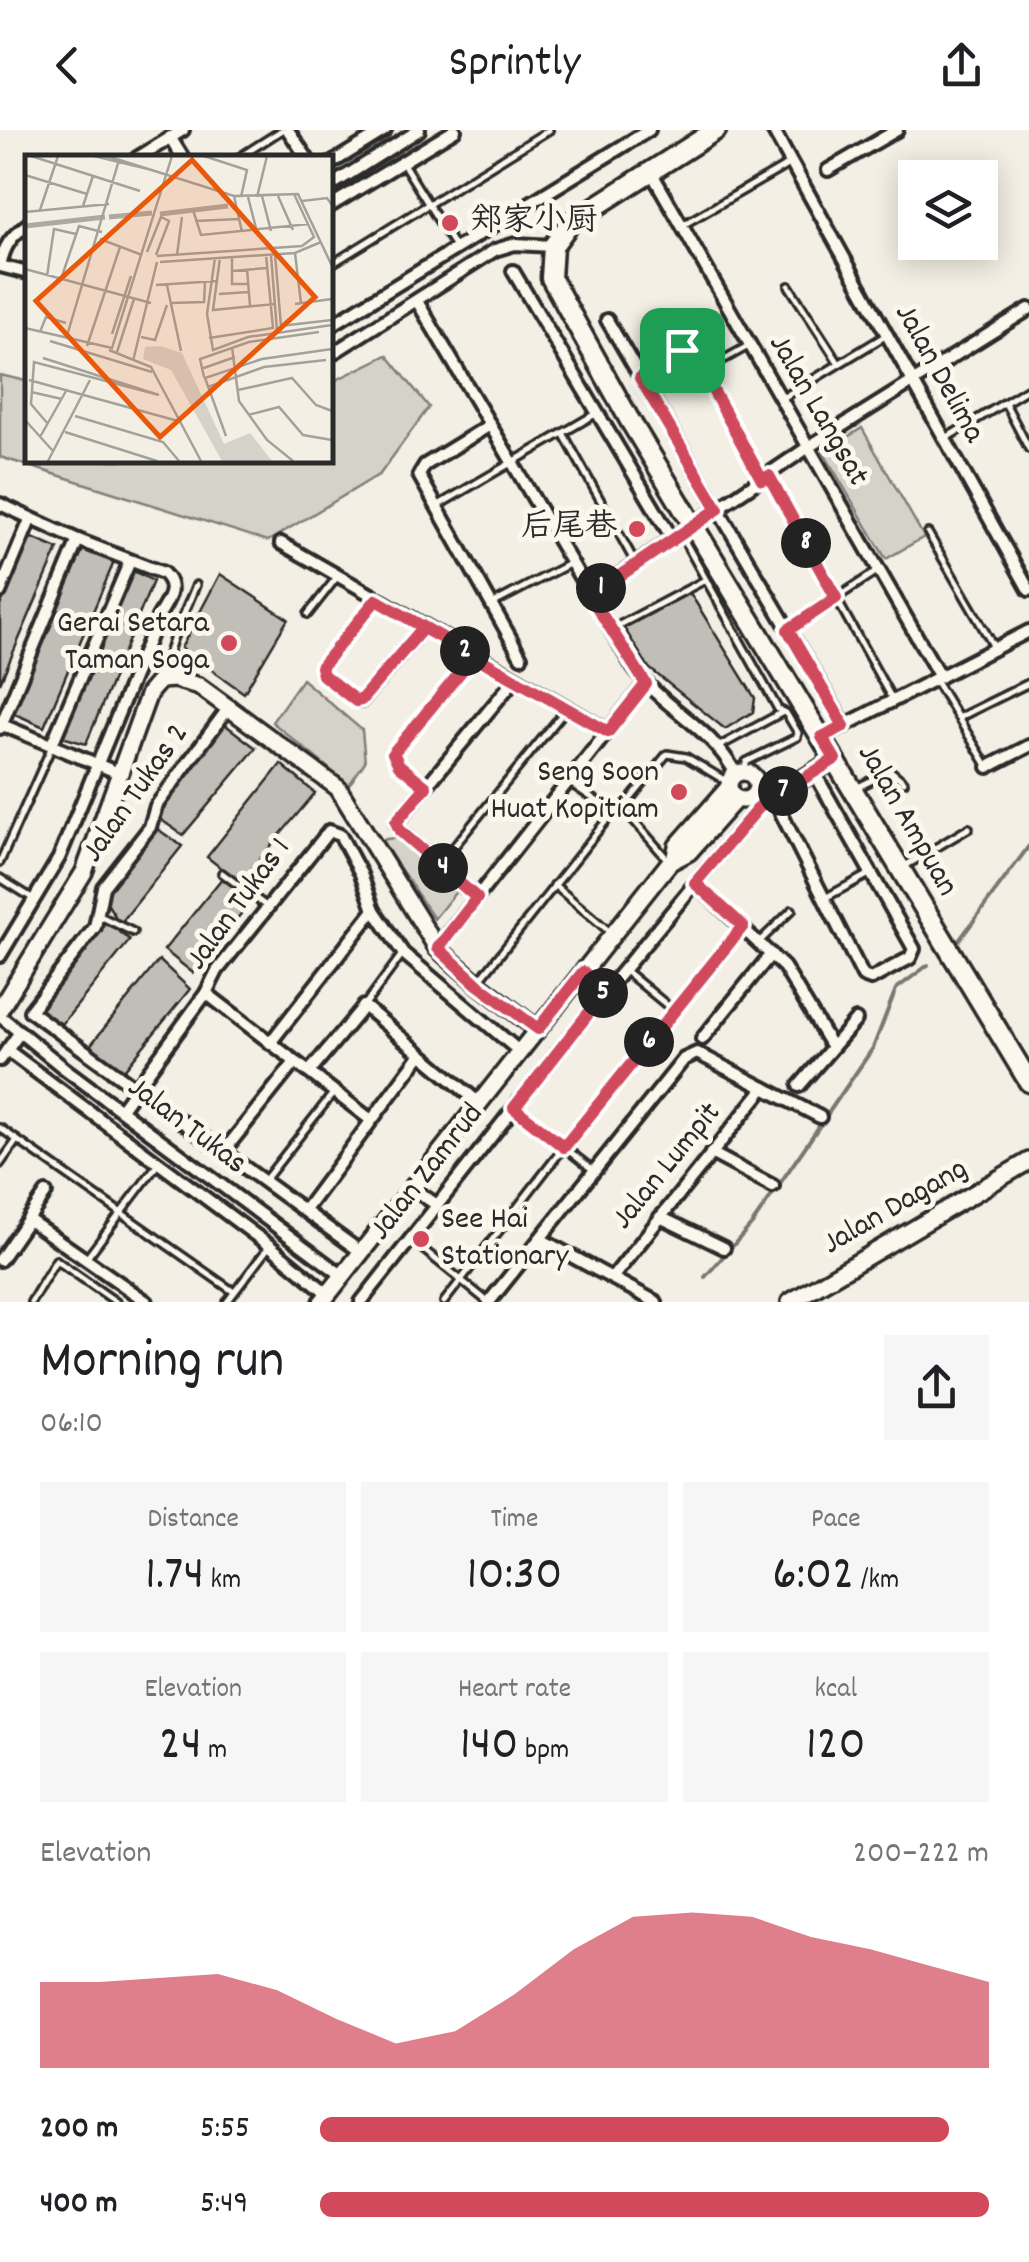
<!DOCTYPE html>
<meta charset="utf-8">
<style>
body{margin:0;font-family:Dekko,"LXGW WenKai TC",sans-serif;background:#f6f6f6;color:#202124;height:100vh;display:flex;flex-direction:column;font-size:38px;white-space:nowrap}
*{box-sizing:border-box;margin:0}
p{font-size:32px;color:#757577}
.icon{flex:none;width:55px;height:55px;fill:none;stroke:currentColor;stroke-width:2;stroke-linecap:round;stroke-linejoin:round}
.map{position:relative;height:1172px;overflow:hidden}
.drawer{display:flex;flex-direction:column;background:#fff;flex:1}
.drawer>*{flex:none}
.fabs{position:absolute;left:898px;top:30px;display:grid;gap:20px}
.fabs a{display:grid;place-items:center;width:100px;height:100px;border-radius:0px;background:#fff;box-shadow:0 5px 25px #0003;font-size:50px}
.pin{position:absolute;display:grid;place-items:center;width:85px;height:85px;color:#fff;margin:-42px;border-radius:20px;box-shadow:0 5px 15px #0006}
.km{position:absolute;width:50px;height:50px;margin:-25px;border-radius:50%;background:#222;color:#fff;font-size:28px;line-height:50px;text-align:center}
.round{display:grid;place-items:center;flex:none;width:105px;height:105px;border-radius:0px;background:#f6f6f6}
.head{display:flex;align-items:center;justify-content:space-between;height:170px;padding:0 40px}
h1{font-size:55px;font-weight:600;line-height:75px}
.stats{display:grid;grid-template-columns:repeat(3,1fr);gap:15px;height:170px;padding:10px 40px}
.stats div{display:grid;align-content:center;border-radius:0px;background:#f6f6f6;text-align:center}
.stats b{font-size:50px;font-weight:600}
.stats small{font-size:28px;font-weight:400}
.stats p{font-size:28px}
.chart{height:280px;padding:20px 40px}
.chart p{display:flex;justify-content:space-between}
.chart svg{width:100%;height:180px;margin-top:10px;fill:#d1495b;opacity:.7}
ul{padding:0 40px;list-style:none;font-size:32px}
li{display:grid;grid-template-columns:160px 120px 1fr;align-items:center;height:75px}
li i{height:25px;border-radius:12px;background:#d1495b}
header{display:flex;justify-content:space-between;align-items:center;height:130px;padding:0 40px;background:#fff;font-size:45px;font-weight:600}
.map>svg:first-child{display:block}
.green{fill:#d5d2c9;stroke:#807e7a;stroke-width:2.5}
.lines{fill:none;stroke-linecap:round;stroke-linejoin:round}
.stream{stroke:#787772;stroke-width:4}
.building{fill:#c0beb6;stroke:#2b2b2b;stroke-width:2.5}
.lane-casing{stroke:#2b2b2b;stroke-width:12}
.street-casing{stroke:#2b2b2b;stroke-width:18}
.secondary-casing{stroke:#2b2b2b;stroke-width:22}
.primary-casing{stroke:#2b2b2b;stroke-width:25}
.lane{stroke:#fbf7ec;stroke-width:5}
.street{stroke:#fbf7ec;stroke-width:10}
.secondary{stroke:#fbf7ec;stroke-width:15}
.primary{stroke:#fbf7ec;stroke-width:18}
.route-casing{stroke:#fff;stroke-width:20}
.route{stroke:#d1495b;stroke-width:12}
.poi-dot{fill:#d1495b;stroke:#fbf7ec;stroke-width:4}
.labels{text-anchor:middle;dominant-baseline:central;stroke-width:10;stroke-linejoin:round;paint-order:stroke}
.poi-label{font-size:32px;fill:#2b2b2b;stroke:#fbf7ec;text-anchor:end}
.street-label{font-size:32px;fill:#2b2b2b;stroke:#fbf7ec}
.inset-river{fill:none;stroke:#aca9a2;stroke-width:5}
.inset-road{fill:none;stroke:#a3a19a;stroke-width:2.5}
.view{fill:#e8590c;fill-opacity:0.15;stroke:#e8590c;stroke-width:5}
.inset-edge{fill:none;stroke:#2b2b2b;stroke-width:5}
</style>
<header><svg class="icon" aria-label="back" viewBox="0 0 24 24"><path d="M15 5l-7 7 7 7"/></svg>Sprintly<svg class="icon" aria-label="share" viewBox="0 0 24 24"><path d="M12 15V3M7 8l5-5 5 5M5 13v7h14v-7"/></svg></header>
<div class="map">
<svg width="1029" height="1172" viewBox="0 0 1029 1172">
<rect width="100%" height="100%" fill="#f3efe4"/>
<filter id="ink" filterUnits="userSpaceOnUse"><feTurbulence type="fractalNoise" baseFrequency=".01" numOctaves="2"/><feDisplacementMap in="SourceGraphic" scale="20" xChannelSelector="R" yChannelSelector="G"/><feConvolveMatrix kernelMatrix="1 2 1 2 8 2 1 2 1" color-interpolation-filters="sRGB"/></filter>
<g filter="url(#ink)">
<g class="green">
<polygon points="387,225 429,277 380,344 268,411 0,327 0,245 27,251 28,330 330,330 330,253"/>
<polygon points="862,298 924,407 886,429 823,322"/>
<polygon points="302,549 362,600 365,632 349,655 272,592"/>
<polygon points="399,707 459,758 434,789 381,710"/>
</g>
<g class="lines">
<g class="stream">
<polyline points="958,812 1029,716"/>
<polyline points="705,1147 752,1094 873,918 896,859 928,835"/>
</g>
</g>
<g class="building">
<polygon points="30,407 58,419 0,553 0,476"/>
<polygon points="83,419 114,432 44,597 13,583"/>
<polygon points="133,441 153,451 86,614 62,607"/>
<polygon points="220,444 288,489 244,563 181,518"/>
<polygon points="690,463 755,568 753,582 725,599 649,538 624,498"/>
<polygon points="223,593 256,618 183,705 157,687"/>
<polygon points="281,634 315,663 240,753 207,727"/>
<polygon points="156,698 182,716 120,794 103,767"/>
<polygon points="223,747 253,769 193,843 164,820"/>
<polygon points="104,789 130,810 62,894 35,878"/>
<polygon points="159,830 190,859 124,940 89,917"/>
</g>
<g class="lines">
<defs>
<g id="lane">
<polyline points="238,28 282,0"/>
<polyline points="404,35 455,117"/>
<polyline points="681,96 789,34"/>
<polyline points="330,135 549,0"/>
<polyline points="789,156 838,232"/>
<polyline points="652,188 676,224"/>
<polyline points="703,241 750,215"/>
<path d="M640,248L682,219C707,234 745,318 761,348"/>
<polyline points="781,269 885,206"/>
<polyline points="1005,273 1029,319"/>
<polyline points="563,303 636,434"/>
<polyline points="946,308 1029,258"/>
<polyline points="769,347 892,569"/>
<polyline points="437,376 597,283"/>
<polyline points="928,403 994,517"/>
<polyline points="681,405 778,579 786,583 798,603 797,607 746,632 745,642"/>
<polyline points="494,473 571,433"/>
<polyline points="308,484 337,447"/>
<polyline points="789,499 879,440"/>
<polyline points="610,500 705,450"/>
<polyline points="161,547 173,509 196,455"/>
<polyline points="935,550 988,637"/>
<path d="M358,571C345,567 323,550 321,537L376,470"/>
<polyline points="960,587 1029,553"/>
<polyline points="720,616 783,582"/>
<polyline points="570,653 613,682"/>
<polyline points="424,655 399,635 393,623 473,526"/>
<polyline points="856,658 891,641 904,652"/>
<polyline points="623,678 668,730"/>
<polyline points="0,732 52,616"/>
<polyline points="439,735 567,578"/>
<polyline points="905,736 969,698"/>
<polyline points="222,743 266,776"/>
<polyline points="0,748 32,768"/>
<polyline points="554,755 610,802"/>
<polyline points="825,768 871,743"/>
<polyline points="100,786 133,802"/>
<polyline points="759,812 792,780"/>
<polyline points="623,839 674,881"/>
<polyline points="478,852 613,682 623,678 667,624 686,627 729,653"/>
<polyline points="364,876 403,823"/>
<polyline points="514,978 592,1039"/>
<polyline points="0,998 234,1162"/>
<polyline points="0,1034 17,1010"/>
<polyline points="265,1050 334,962"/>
<polyline points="413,1111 488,1172"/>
<polyline points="86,1129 157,1035"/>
<polyline points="31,1172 56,1130 116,1172"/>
<polyline points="227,1172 268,1118"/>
<polyline points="444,1172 564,1017 741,798"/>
</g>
<g id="street">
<polyline points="288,0 307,28"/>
<polyline points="773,0 1029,460"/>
<polyline points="170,7 183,28"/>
<polyline points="137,28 183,0"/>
<polyline points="330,34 385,0"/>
<polyline points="650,40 940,547"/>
<polyline points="828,40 897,0"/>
<polyline points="330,56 419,0"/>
<polyline points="330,76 455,0"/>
<path d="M28,94C11,106 4,116 0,136L28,143"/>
<polyline points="513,141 673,410"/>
<path d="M417,171L633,537C664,580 709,594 736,644"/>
<polyline points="607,190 845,596"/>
<polyline points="330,196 649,0"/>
<polyline points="330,225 495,120 515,114 553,116"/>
<polyline points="490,295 425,335 419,345 521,527"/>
<polyline points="0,374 78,410 0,598"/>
<polyline points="281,413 608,601"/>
<polyline points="0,462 30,390"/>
<polyline points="590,465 810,316 1029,179"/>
<polyline points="361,571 423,498"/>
<polyline points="230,576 156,676 150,697 103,757 95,797 30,881 361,1122"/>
<polyline points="0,594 121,644"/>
<polyline points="822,607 1029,501"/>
<polyline points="52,614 130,431"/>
<polyline points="988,637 1029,616"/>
<polyline points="773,667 863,846 871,849 910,828 914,819 814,642"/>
<polyline points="695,753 784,837 832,917"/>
<polyline points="477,768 400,701 396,693 515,549"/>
<polyline points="437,818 645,554"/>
<path d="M0,826L59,728L158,487C167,471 179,458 163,443L78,410"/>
<polyline points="583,842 606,861"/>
<polyline points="206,863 371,990"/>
<polyline points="0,886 64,938 343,1146"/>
<polyline points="702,909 771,824"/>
<polyline points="270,913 374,780"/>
<polyline points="7,920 270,1116 328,1164"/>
<polyline points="0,930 20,902"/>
<polyline points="309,942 364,876 479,973"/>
<polyline points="799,956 856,890"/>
<polyline points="121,979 206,863 217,841 329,701 340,705 361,744 374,780 403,823 520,922"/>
<polyline points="224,1021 295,932"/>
<polyline points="711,1023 773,1056"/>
<polyline points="413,1059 437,1075"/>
<polyline points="305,1080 421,924"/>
<polyline points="660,1087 724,1118"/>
<polyline points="29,1090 147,1172"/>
<polyline points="540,1109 656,1172"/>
<polyline points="0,1130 46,1063"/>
<polyline points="612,1148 764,958"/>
<polyline points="361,1172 606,861 765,669"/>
<polyline points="489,1172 684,929 697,923 820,987"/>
</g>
<g id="secondary">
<circle cx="743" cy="656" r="14"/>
<polyline points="756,662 765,669 773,667 835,629"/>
<polyline points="675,727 677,716 729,657"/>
<polyline points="0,879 84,742 149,563 160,550 174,549 199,556 338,658 437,818 477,853 537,899"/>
<polyline points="322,1172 670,732 689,722 736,669"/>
<polyline points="790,1172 1029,1031"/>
</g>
<polyline id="primary" points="716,0 570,93 553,116 551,148 629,289 1029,952"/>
</defs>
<use href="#lane" class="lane-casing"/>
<use href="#street" class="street-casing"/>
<use href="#secondary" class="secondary-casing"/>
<use href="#primary" class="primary-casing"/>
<use href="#lane" class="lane"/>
<use href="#street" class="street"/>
<use href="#secondary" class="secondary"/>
<use href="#primary" class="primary"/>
</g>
</g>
<g class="lines" filter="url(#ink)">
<defs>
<polyline id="route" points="682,220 640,248 718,379 590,466 646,554 608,602 376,470 321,537 323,545 356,571 361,570 423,498 474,526 393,623 399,635 426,657 396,692 400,701 477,768 438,818 477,854 538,899 583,842 606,861 514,978 564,1017 743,796 695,753 766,669 773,668 835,629 822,607 844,596 788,500 836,468 769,346 762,350 703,242 682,220"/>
</defs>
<use href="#route" class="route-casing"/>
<use href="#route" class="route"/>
</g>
<g class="poi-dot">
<circle cx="450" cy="93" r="10"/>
<circle cx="637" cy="399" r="10"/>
<circle cx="229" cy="513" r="10"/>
<circle cx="679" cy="662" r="10"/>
<circle cx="421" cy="1109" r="10"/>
</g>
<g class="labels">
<g class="poi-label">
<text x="470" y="93" text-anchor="start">郑家小厨</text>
<text x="617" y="399">后尾巷</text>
<text x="209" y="495">Gerai Setara<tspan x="209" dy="37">Taman Soga</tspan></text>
<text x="659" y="644">Seng Soon<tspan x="659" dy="37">Huat Kopitiam</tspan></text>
<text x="441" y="1091" text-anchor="start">See Hai<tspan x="441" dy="37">Stationary</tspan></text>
</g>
<g class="street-label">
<text transform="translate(938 244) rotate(61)">Jalan Delima</text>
<text transform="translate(817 281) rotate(60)">Jalan Langsat</text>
<text transform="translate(137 664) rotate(-55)">Jalan Tukas 2</text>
<text transform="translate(906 691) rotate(60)">Jalan Ampuan</text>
<text transform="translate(240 775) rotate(-54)">Jalan Tukas 1</text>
<text transform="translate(186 997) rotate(37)">Jalan Tukas</text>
<text transform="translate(668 1037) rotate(-51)">Jalan Lumpit</text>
<text transform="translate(428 1043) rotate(-52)">Jalan Zamrud</text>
<text transform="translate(896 1078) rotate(-30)">Jalan Dagang</text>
</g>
</g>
<g transform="translate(25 25)">
<rect width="308" height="308" fill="#f3efe4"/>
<path d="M135,191L157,198L199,289L225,278L247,306H197L146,215L118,204L120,192Z" fill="#d5d2c9"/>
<path class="inset-river" d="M135,59L203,51M84,62L127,58M0,71L80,62"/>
<path class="inset-road" d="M6,1L115,36M69,1L123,14M82,1L209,41L273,39L307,111M179,1L222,15L216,42M0,20L62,39M209,41L217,77M237,41L246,76M253,41L268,75M223,42L232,77M232,42L242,1M277,46L302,43L307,50M58,51L68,21M15,55L33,1M168,55L176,80L284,69M0,57L84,49M170,66L214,64M75,84L117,100M122,97L136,62L144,66L131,100M270,98L276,148M250,99L256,171M152,100L157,62M246,100L252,176M132,101L277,91L289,82L269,39M207,102V129H223M190,103L182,159L188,195L223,182L307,170M195,103L188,155L250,149M135,107L270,98L296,87M0,114L126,148M222,114L225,151M207,116L242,113M22,121L29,74L51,79M36,124L54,71L77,77M131,130L191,126M142,130L156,196M194,139L224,137M146,148L179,147L180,128M270,149L307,144M255,171L307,165M0,173L87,193L147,1M15,177L21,162L41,168M87,179L106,121M116,182L130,185L142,150M184,183L248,173L241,100M41,184L94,5M25,186L127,217M62,191L95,92M207,192L214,246L242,285L268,306M84,195L126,212L176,306M92,197L109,144M18,203L134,240M108,206L132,107M176,214L210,202M179,222L175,204L224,187L294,177M4,225L153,266M183,232L239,212L301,205M213,235L267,223L291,250L307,256M6,237L37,244M223,260L254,252L278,280L307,285M50,261L138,287L154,306M0,265L28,296M23,269L6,249L9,207L134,240M40,277L132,306M201,281L180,223L237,204L307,194M15,282L41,236M23,306L65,225"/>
<path class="view" d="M167,5L290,142L135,282L11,146Z"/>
<rect width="308" height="308" class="inset-edge"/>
</g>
</svg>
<div class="fabs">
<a><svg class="icon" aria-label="layers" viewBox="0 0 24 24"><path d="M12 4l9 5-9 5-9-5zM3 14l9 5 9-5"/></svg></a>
</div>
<div class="pin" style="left:682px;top:220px;background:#1e9e55"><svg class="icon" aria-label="arrive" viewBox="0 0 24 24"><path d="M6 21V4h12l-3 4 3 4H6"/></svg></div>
<b class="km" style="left:601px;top:458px">1</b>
<b class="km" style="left:465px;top:521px">2</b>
<b class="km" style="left:443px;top:738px">4</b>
<b class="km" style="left:603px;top:863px">5</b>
<b class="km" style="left:649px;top:912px">6</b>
<b class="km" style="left:783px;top:661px">7</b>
<b class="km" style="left:806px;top:413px">8</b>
</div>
<section class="drawer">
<div class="head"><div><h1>Morning run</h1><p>06:10</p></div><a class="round"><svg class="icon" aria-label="share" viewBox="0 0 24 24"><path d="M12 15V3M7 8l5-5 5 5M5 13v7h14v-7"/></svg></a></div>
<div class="stats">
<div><p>Distance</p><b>1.74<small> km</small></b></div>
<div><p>Time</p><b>10:30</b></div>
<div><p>Pace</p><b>6:02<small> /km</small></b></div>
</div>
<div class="stats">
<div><p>Elevation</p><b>24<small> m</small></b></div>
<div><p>Heart rate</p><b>140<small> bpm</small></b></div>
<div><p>kcal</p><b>120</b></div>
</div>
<div class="chart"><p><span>Elevation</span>200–222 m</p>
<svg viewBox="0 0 160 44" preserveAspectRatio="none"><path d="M0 44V23L10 23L20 22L30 21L40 25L50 32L60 38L70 35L80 26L90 15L100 7L110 6L120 7L130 12L140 15L150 19L160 23V44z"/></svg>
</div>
<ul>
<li><b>200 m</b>5:55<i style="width:94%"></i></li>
<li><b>400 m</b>5:49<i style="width:100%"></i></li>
</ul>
</section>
